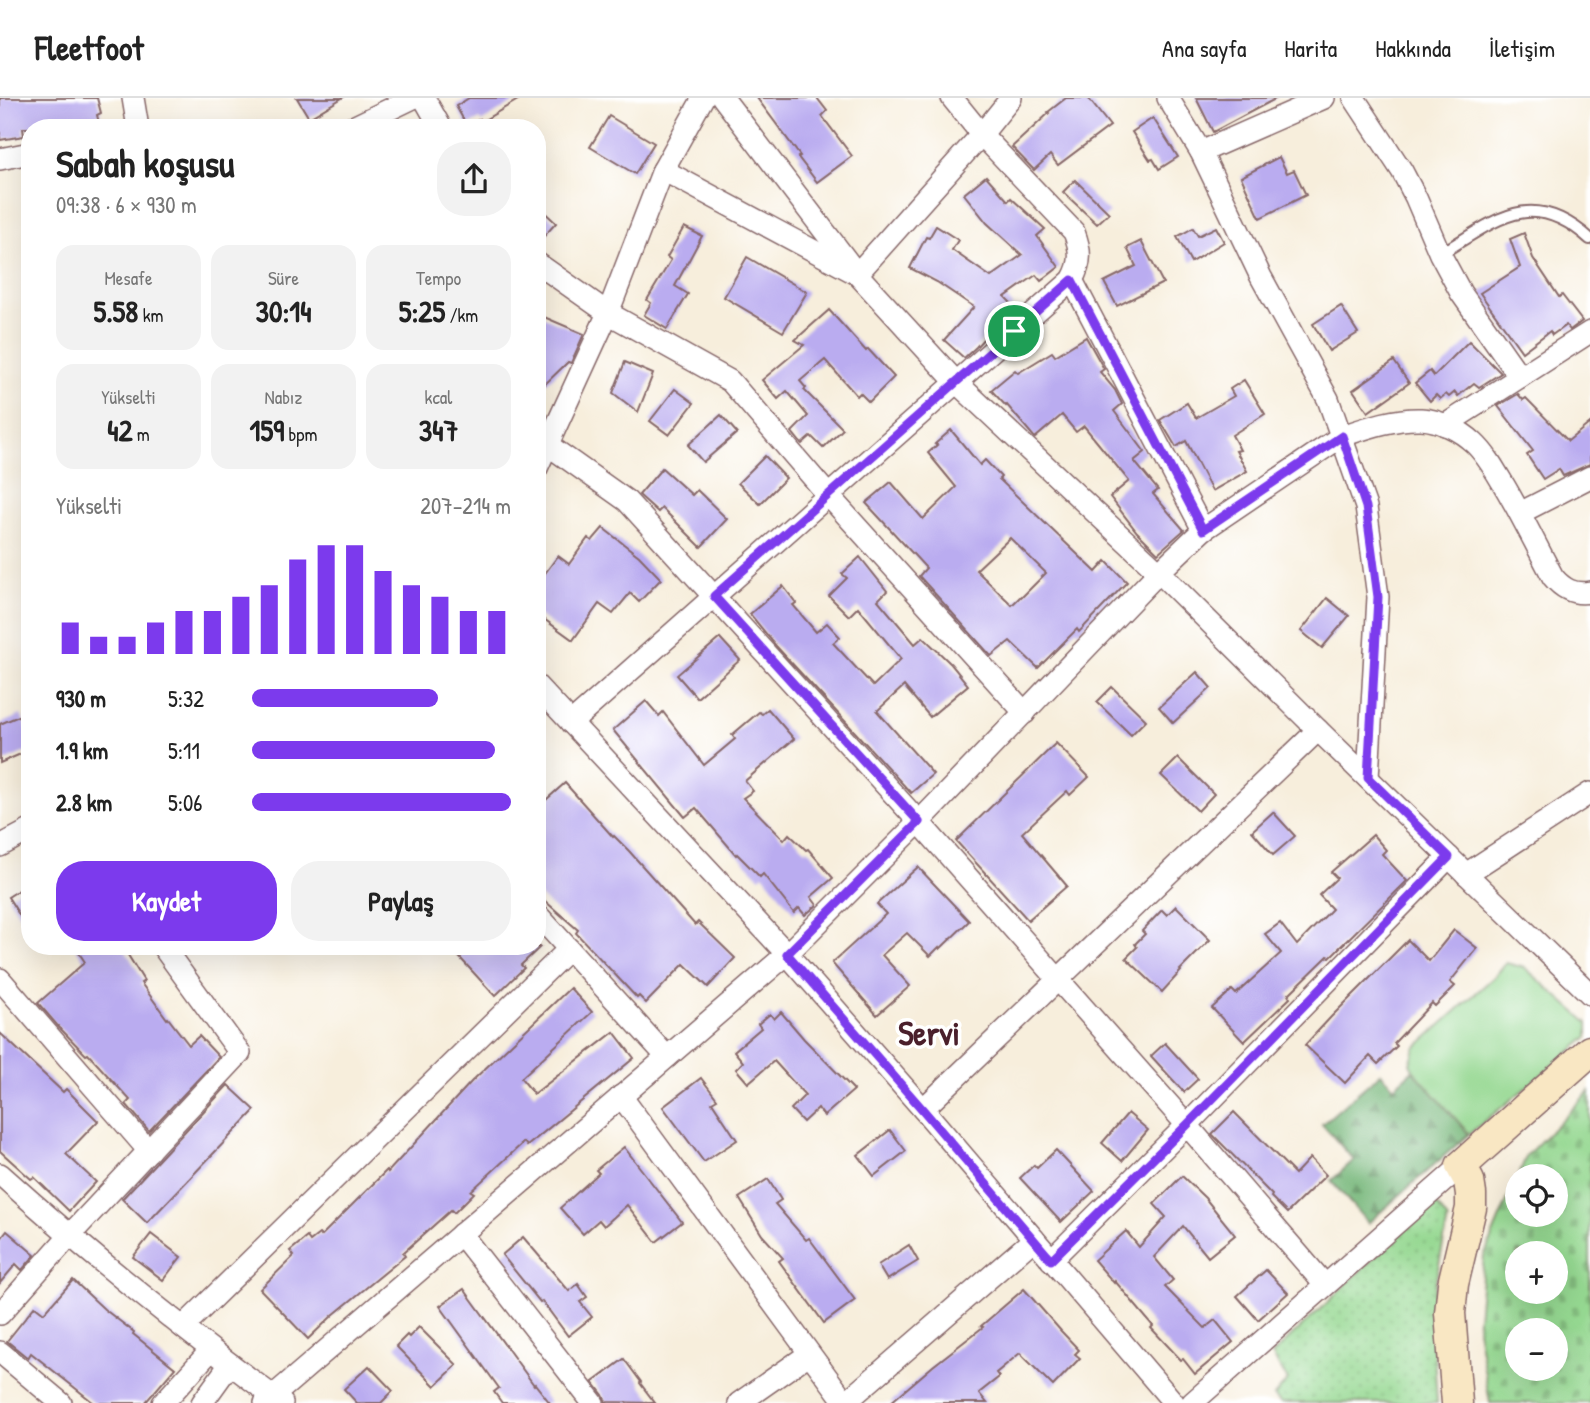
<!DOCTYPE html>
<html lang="tr">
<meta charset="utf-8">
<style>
body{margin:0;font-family:"Patrick Hand",sans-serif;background:#f2f2f2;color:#222;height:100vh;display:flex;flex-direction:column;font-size:26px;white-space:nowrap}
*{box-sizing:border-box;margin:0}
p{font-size:23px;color:#767676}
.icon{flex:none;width:38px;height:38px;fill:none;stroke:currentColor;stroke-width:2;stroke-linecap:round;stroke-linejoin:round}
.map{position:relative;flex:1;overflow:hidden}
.drawer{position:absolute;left:21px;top:21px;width:525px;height:836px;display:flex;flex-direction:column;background:#fff;border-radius:28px;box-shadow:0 7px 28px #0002}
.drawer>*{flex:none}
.fabs{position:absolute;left:1505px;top:1066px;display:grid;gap:14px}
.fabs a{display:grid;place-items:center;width:63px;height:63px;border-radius:50%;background:#fff;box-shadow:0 7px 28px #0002;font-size:35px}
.pin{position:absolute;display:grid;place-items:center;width:60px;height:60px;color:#fff;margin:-30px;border:4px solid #fff;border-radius:50%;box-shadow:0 2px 7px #0007}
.round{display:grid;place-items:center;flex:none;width:74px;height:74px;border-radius:28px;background:#f2f2f2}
.summary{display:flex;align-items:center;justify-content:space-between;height:119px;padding:0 35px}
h1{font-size:38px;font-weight:700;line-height:52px}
.metrics{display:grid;grid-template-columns:repeat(3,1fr);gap:10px;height:119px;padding:7px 35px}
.metrics div{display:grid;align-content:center;border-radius:18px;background:#f2f2f2;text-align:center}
.metrics b{font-size:30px;font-weight:700}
.metrics small{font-size:19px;font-weight:400}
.metrics p{font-size:19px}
.chart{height:196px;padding:14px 35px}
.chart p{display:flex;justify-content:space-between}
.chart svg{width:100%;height:126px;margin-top:7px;stroke:#7c3aed;stroke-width:6}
.button{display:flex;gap:14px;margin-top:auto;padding:14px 35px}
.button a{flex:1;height:80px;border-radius:28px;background:#7c3aed;color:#fff;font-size:28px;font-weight:700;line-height:80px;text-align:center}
.button a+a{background:#f2f2f2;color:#222}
ul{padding:0 35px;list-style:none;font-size:23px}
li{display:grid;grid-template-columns:112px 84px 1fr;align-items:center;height:52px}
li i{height:18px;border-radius:9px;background:#7c3aed}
header{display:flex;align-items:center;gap:42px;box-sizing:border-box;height:98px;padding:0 35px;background:#fff;border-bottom:2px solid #e0e0e0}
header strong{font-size:33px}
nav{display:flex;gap:38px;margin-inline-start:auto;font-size:24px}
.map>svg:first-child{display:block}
.grass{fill:url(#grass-dots);stroke:#707c5e;stroke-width:2}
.forest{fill:url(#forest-firs);stroke:#616c53;stroke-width:2}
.cemetery{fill:url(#cemetery-stones);stroke:#707c5e;stroke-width:2;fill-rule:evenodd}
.park{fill:#95d891;stroke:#707c5e;stroke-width:2}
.building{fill:#baacf0;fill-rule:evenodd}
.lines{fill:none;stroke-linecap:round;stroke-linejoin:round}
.lane-casing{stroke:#876769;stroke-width:14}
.street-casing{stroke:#876769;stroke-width:24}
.secondary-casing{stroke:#876769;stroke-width:33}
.lane{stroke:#fff;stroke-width:10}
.street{stroke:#fff;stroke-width:21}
.secondary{stroke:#f9e7c3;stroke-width:30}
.route-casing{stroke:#fff;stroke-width:14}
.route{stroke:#7c3aed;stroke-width:9}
.labels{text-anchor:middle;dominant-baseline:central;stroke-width:7;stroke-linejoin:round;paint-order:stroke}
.district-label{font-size:33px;font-weight:bold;fill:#4a1f2b;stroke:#fff}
</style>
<header>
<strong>Fleetfoot</strong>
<nav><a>Ana sayfa</a><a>Harita</a><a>Hakkında</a><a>İletişim</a></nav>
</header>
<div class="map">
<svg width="1590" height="1305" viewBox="0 0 1590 1305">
<defs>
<pattern id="grass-dots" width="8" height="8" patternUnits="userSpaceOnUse" patternTransform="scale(1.75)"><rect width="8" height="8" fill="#95d891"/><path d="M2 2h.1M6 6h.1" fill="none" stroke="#82b97d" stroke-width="1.8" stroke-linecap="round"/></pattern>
<pattern id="forest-firs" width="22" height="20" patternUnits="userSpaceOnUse" patternTransform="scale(1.75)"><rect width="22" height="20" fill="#78b87b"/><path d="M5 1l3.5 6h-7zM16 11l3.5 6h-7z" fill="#649565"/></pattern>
<pattern id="cemetery-stones" width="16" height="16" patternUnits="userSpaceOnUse" patternTransform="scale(1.75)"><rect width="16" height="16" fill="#95d891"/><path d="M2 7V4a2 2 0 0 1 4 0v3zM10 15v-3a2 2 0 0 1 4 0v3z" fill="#82b97d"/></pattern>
</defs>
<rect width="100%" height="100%" fill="#fff"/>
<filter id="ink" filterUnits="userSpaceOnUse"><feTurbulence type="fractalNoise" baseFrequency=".0143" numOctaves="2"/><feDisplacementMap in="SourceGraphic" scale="14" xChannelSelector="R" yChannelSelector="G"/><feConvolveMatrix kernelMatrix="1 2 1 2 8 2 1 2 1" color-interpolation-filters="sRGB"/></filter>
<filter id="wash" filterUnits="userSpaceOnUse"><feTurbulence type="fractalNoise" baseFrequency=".00686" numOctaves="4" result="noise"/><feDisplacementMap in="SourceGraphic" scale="28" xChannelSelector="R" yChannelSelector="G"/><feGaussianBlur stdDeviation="1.57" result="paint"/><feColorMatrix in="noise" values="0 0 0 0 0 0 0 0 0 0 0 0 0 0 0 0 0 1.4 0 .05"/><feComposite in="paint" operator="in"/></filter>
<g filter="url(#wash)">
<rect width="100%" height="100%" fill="#f7eedc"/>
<polygon class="grass" points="1434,1103 1448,1122 1435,1186 1433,1240 1437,1305 1281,1305 1274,1298 1288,1282 1272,1257"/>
<polygon class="forest" points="1413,972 1469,1036 1368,1125 1331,1083 1354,1062 1322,1026 1381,975 1394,989"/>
<path class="cemetery" d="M1590,993V1305H1490L1477,1231L1484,1158L1517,1079V1116H1556V1078H1518L1527,1057ZM1517,1155H1556V1194H1517ZM1517,1232H1556V1270H1517Z"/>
<polygon class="park" points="1506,865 1525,870 1588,925 1588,939 1469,1036 1413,972 1410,966 1415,950 1495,878"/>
<g id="blocks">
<g class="building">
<polygon points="0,0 97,0 101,15 97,17 99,25 82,30 80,25 53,30 23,30 24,38 0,42"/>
<polygon points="297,0 342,0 309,20"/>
<polygon points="469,0 521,0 481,24 480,21 467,28 456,8"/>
<polygon points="757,0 817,0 827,13 822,18 852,58 817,84 798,59 800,58"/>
<polygon points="1066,0 1088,0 1110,28 1058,67 1050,57 1034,72 1012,49 1049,15 1048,14"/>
<polygon points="1196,0 1277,0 1213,34"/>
<polygon points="609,18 654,45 635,76 590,49"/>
<polygon points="1153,20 1178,59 1159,71 1153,61 1150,62 1132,34"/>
<polygon points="1279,59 1287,75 1294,72 1306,97 1260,120 1241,79"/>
<polygon points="986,78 1008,103 1011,100 1045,131 1037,138 1059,169 1041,183 1036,177 1005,199 1013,207 985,237 986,238 976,249 964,260 944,242 974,209 937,184 910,170 926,139 929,140 936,128 958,142 952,152 991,179 1022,157 987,125 964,96"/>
<polygon points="1075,82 1109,115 1097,126 1063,94"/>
<polygon points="537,107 556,125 537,146"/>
<polygon points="684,129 702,138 675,188 688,196 667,231 644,217 651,205 647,202 671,162 667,159"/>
<polygon points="1216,129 1224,144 1191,164 1177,139 1193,130 1198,138"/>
<polygon points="1524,135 1533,160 1559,199 1562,197 1582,223 1570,232 1566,227 1552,237 1550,233 1522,254 1480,195 1520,169 1510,141"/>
<polygon points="1141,143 1163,185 1117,208 1104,184 1136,168 1127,150"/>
<polygon points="747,159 807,194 783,234 724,199"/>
<polygon points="1341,208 1358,235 1329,253 1313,226"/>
<polygon points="829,212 866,253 868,251 894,279 869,304 860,295 857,298 825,262 800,283 806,290 804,292 843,331 823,350 811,338 802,346 800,344 792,334 808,318 787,293 778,301 762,282 804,247 795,242"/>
<polygon points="537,216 584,236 571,265 568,264 537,294"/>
<polygon points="1086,239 1104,271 1100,274 1115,292 1122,306 1114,313 1145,354 1134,363 1158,392 1153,396 1184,432 1158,455 1137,434 1110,399 1129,383 1084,328 1076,334 1062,317 1035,340 1007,307 1006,308 991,292 1015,272 1018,275 1052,254 1055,258"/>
<polygon points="1469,243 1501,275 1479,289 1474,285 1458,298 1455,294 1449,299 1446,296 1440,301 1436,297 1430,303 1415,285 1430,273 1434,278"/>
<polygon points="1394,263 1409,285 1368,314 1353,292"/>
<polygon points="625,264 653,276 638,314 613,295"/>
<polygon points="1244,282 1265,316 1232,337 1240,352 1236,353 1247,373 1212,393 1186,343 1176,349 1160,322 1187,305 1196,320 1234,298 1230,291"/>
<polygon points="675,291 694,305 669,337 650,323"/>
<polygon points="1518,296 1523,302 1526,300 1568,343 1590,325 1590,366 1563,378 1559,371 1543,381 1527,357 1533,353 1498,308"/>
<polygon points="721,317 737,335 703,364 688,347"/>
<path d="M951,332L980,367L985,362L1001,379L999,381L1096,474L1106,463L1127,484L1079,534L1077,531L1038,570L1010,543L991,558L919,478L926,470L866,405L891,384L923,421L956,389L928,355L937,347L935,346ZM1010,440L1046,475L1022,499L1021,498L1012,507L976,472Z"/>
<polygon points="765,358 786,380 760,406 738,385"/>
<polygon points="662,370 692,397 697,392 727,421 701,449 662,410 658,414 639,397"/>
<polygon points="603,430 639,458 661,481 639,504 630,495 613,516 599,506 573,542 537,516 537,486 558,458 569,466 588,440 592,443"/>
<polygon points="860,459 887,493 878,502 915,546 923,539 951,566 968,587 930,619 904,588 877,613 933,676 911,695 776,548 750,516 783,488 796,505 793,507 816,534 827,525 840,539 833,545 873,588 901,561 858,509 849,518 829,498 847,480 842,476"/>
<polygon points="1327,500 1349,518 1322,550 1301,533"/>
<polygon points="720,540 740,562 697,600 677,577"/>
<polygon points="1197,574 1211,590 1173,625 1159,609"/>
<polygon points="1112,589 1146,622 1131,637 1097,604"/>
<polygon points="646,603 659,618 663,614 704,667 735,641 732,637 759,614 762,616 768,611 794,641 745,683 753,693 743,700 784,742 789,736 806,752 808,751 833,780 811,799 817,807 805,817 799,810 794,815 763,776 760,779 737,756 736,757 696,710 685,719 613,632"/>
<polygon points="21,617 30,638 30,652 0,665 0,626"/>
<polygon points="1056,645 1089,679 1070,697 1067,693 1022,735 1067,788 1028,822 956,743"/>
<polygon points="1178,660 1214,696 1198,713 1161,677"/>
<polygon points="565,685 613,739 614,738 629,753 695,827 698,824 735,860 708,889 684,866 646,905 639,898 637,900 576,835 578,832 537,796 537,710"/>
<polygon points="1273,714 1295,738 1273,757 1252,733"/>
<polygon points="1373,737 1386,752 1382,756 1407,783 1330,859 1328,858 1288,897 1290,900 1244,944 1212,910 1232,892 1236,896 1281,855 1265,836 1280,825 1297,847 1332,811 1319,797 1337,780 1331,774"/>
<polygon points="918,769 969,823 940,851 939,849 930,858 907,835 882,857 910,888 877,917 832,865 886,816 877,806"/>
<polygon points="30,785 30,834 8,799"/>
<polygon points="1176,808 1210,842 1180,872 1181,873 1162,894 1126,860 1137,849 1135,846 1145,836 1142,833 1162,812 1167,817"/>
<polygon points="1454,832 1477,850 1450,884 1455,888 1435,908 1432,905 1394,945 1397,948 1378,966 1370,958 1345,985 1305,947 1331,919 1408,842 1429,863"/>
<polygon points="75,849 123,849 144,883 141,885 167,921 168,920 189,947 199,938 219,959 149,1033 126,1006 130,1002 88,956 86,957 57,927 38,905 85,864"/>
<polygon points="450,849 540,849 521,867 524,870 495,898"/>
<polygon points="570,890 592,914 521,980 534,996 614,934 634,960 527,1048 524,1044 471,1093 474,1095 454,1115 451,1112 403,1155 405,1158 333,1217 308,1241 260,1191 294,1158 290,1153 307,1139 310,1143 319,1136 321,1138 387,1072 388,1074 472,983"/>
<polygon points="781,914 804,941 854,992 824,1018 818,1010 803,1024 791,1011 805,997 774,963 748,985 736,971 743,964 734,953 761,930 758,926 770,916 774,921"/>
<polygon points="0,935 63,994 66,991 98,1023 66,1056 96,1084 69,1113 34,1079 31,1081 0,1053"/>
<polygon points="1165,945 1198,981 1184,994 1151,958"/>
<polygon points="701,980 717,1001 712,1004 737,1042 704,1064 663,1009"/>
<polygon points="228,987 255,1012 147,1125 122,1101"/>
<polygon points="1234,1014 1295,1076 1310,1060 1326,1077 1287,1115 1271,1099 1272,1097 1212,1036"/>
<polygon points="1128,1015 1148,1032 1122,1063 1102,1045"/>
<polygon points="890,1032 906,1053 874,1078 858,1057"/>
<polygon points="624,1049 682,1124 656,1144 627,1107 604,1128 599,1122 583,1136 560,1110 599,1075 596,1072"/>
<polygon points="1056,1052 1094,1093 1061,1124 1020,1080 1034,1067 1037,1070"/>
<polygon points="1182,1078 1205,1100 1235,1137 1208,1159 1183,1128 1154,1159 1173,1182 1165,1189 1205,1230 1215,1222 1233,1244 1195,1276 1183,1261 1181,1262 1151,1230 1153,1228 1115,1183 1114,1185 1094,1162 1126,1133 1139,1149 1166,1119 1154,1106"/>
<polygon points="768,1081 781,1102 775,1106 806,1142 809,1140 855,1202 824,1225 779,1163 783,1160 762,1137 739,1100"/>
<polygon points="7,1133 35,1157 22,1172 16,1166 0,1185 0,1142"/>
<polygon points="151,1136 181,1159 163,1182 133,1159"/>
<polygon points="523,1139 569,1193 578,1186 587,1199 580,1204 592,1219 568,1238 542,1203 540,1204 502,1157"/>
<polygon points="909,1147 918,1163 887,1182 878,1167"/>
<polygon points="1266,1172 1288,1195 1258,1222 1237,1198"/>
<polygon points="73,1182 104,1211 134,1234 133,1236 175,1270 145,1305 94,1305 31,1255 28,1260 7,1243 35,1208 44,1215"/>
<polygon points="464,1191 534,1287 535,1286 550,1305 502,1305 494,1294 499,1290 440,1208"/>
<polygon points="1024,1191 1061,1233 1079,1252 1075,1256 1080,1260 1053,1288 1020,1255 996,1275 999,1279 979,1295 987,1305 890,1305 933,1268 983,1229 981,1228"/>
<polygon points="419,1229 457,1267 435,1288 396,1248 407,1237 409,1239"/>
<polygon points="624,1261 641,1284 640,1285 655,1305 606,1304 603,1297 593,1284"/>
<polygon points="369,1268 393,1293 381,1305 357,1305 344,1291"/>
</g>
</g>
</g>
<g filter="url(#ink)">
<use href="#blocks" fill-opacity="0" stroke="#876769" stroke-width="2"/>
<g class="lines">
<defs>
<path id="lane" d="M1440,156C1495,123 1531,88 1590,141"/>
<g id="street">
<polyline points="133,0 138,30"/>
<polyline points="424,0 441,30"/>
<polyline points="723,0 857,176 956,284 1159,474 1318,632 1590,896"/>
<polyline points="1168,0 1201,54 1261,179 1328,301 1366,409 1378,499 1368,680"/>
<polyline points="1354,0 1402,73 1416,100 1440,156 1461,195 1520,279"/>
<polyline points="351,30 413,0"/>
<polyline points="1201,54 1324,0"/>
<polyline points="0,61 30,55"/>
<polyline points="663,72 857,176 982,36 1011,0"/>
<polyline points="537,165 608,215 730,283 828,397 1025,615"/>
<polyline points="1072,182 1203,432"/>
<polyline points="1445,327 1590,234"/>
<polyline points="537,337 548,347 627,403 919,724 1187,1027 1325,1187"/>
<polyline points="537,370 608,215 663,72 703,0"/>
<polyline points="1520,415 1590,379"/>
<polyline points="537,588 787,856 923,1011 1174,1305"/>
<path d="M571,625L1072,182C1082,165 1081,152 1074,134L982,37L952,0"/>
<polyline points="0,748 30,732"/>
<polyline points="1466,776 1590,695"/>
<polyline points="537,816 667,959"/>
<polyline points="0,881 149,1053"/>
<polyline points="621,998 846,1305"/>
<polyline points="923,1011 1318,632"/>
<path d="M0,1076C90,1157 185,1233 282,1305"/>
<polyline points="461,1136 593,1305"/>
<polyline points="1051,1162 1187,1027 1449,759"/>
<polyline points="0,1216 69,1138 240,955 163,849"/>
<polyline points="183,1229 569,851"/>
<polyline points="0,1254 61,1305"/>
<polyline points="846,1304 1034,1141"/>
<polyline points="163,1305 211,1252"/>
<polyline points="202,1305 230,1266"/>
<path d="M265,1305L787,856L919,724L1159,474L1203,432L1342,338C1366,330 1394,320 1421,321C1440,322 1460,332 1474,345C1487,357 1496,374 1505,389C1522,418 1537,449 1553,479C1563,491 1574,497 1590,494"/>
<polyline points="739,1305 809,1256"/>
<polyline points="1192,1305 1461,1068"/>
</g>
<polyline id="secondary" points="1457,1305 1450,1215 1453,1186 1471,1110 1471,1096 1469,1083 1461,1068 1590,953"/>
</defs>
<use href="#lane" class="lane-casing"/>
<use href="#street" class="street-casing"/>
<use href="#secondary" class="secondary-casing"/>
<use href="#lane" class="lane"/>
<use href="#street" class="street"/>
<use href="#secondary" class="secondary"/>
</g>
</g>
<g class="lines" filter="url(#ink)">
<defs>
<polygon id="route" points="1072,182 1203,432 1342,338 1366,409 1378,499 1368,680 1449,759 1187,1027 1051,1162 923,1012 787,856 919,724 714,498"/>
</defs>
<use href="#route" class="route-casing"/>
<use href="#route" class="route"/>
</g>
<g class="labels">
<g class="district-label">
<text x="929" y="935">Servi</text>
</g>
</g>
</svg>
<div class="fabs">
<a><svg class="icon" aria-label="locate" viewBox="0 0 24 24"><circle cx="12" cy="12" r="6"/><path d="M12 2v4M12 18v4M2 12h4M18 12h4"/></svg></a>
<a>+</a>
<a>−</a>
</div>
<div class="pin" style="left:1014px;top:233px;background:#1e9e55"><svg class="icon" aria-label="arrive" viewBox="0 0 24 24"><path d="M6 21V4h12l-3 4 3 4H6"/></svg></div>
<section class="drawer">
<div class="summary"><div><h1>Sabah koşusu</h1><p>09:38 · 6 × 930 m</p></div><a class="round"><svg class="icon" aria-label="share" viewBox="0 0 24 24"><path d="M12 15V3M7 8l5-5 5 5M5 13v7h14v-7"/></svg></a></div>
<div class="metrics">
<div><p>Mesafe</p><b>5.58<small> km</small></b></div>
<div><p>Süre</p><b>30:14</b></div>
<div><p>Tempo</p><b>5:25<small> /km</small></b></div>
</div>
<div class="metrics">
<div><p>Yükselti</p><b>42<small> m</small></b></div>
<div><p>Nabız</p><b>159<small> bpm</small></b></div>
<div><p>kcal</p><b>347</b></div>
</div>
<div class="chart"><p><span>Yükselti</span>207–214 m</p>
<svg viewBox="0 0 160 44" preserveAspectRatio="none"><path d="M5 44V33M15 44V38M25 44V38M35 44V33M45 44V29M55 44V29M65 44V24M75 44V20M85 44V11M95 44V6M105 44V6M115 44V15M125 44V20M135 44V24M145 44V29M155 44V29"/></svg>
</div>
<ul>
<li><b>930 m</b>5:32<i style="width:72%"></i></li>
<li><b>1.9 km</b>5:11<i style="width:94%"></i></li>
<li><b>2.8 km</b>5:06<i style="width:100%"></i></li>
</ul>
<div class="button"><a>Kaydet</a><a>Paylaş</a></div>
</section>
</div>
